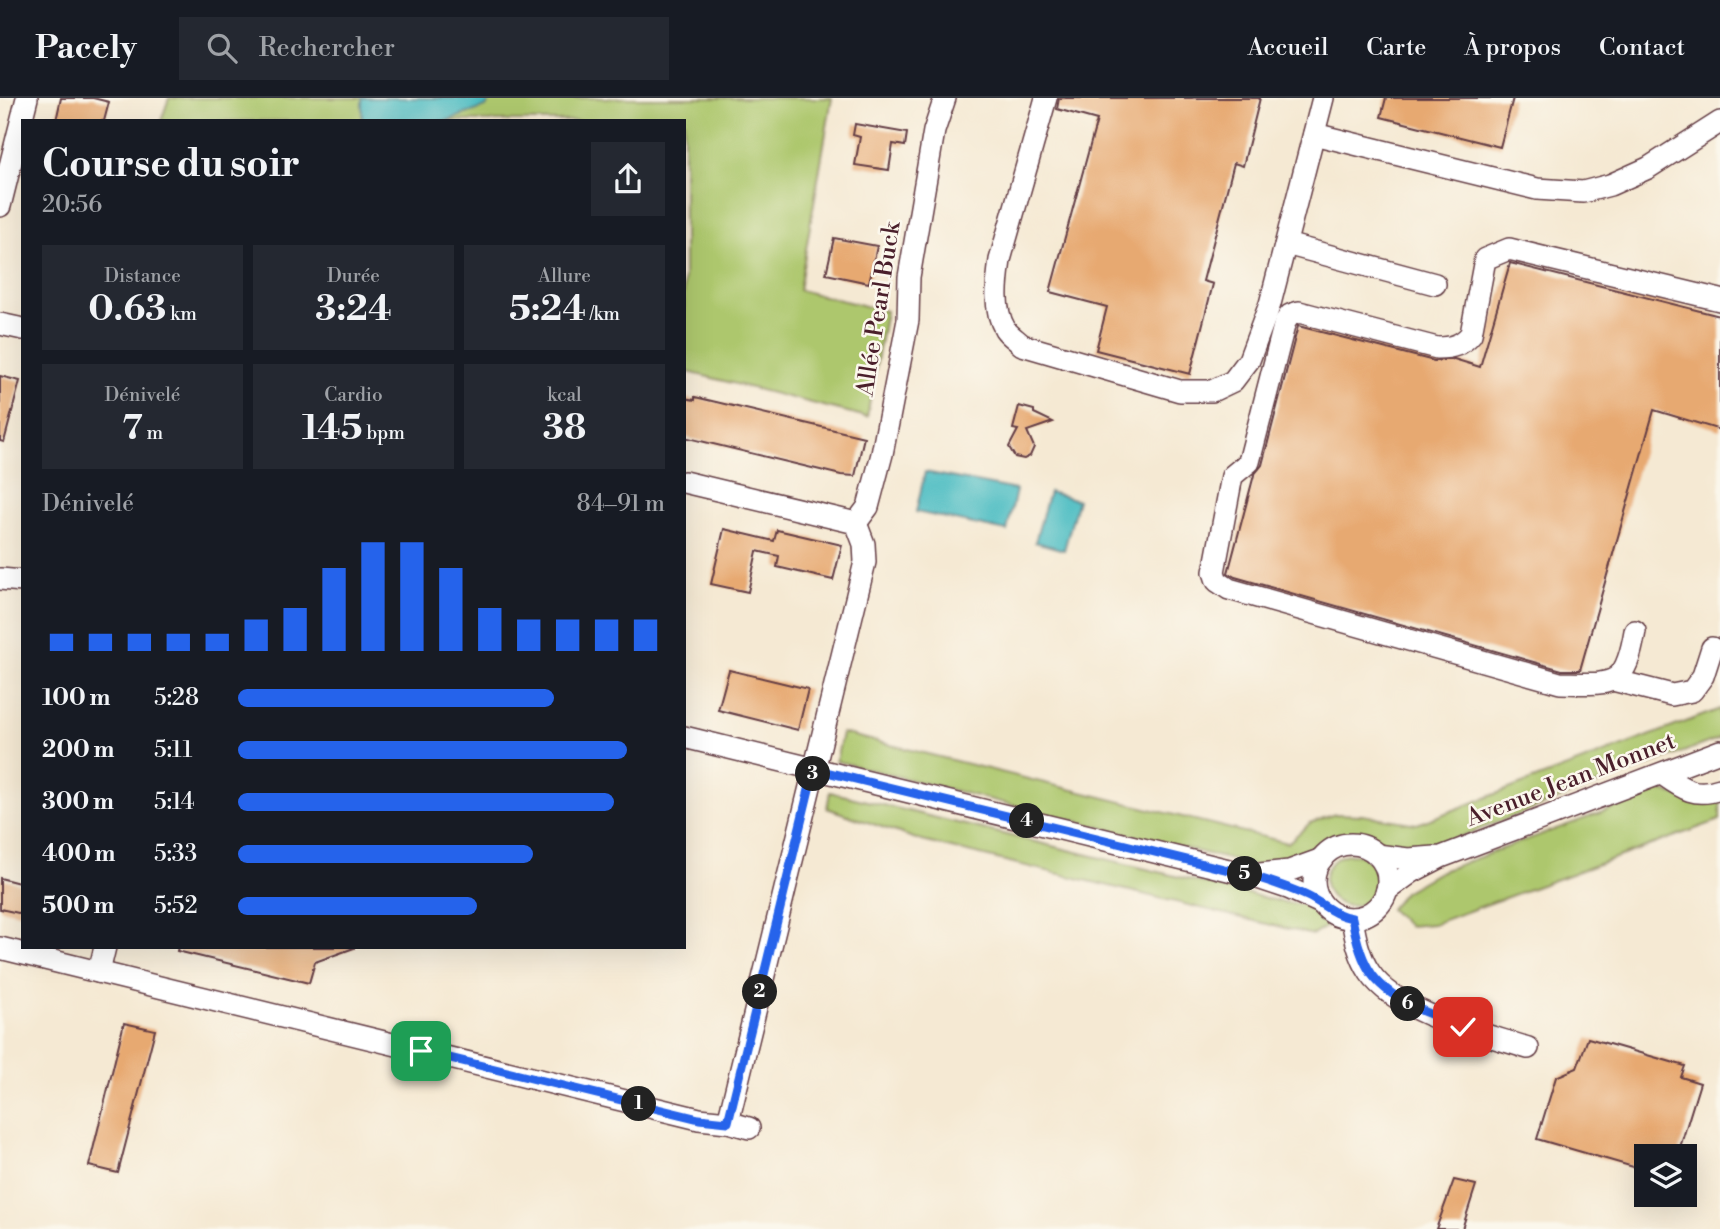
<!DOCTYPE html>
<html lang="fr">
<meta charset="utf-8">
<style>
body{margin:0;font-family:"Libre Bodoni",serif;background:#242831;color:#f1f3f6;height:100vh;display:flex;flex-direction:column;font-size:26px;white-space:nowrap}
*{box-sizing:border-box;margin:0}
p{font-size:23px;color:#9ea1a6}
.icon{flex:none;width:38px;height:38px;fill:none;stroke:currentColor;stroke-width:2;stroke-linecap:round;stroke-linejoin:round}
.map{position:relative;flex:1;overflow:hidden}
.panel{position:absolute;left:21px;top:21px;width:665px;height:830px;display:flex;flex-direction:column;background:#171b24;border-radius:0px;box-shadow:0 7px 28px #0002}
.panel>*{flex:none}
.buttons{position:absolute;left:1634px;top:1046px;display:grid;gap:14px}
.buttons a{display:grid;place-items:center;width:63px;height:63px;border-radius:0px;background:#171b24;box-shadow:0 7px 28px #0002;font-size:35px}
.pin{position:absolute;display:grid;place-items:center;width:60px;height:60px;color:#fff;margin:-30px;border-radius:14px;box-shadow:0 4px 10px #0006}
.km{position:absolute;width:35px;height:35px;margin:-18px;border-radius:50%;background:#222;color:#fff;font-size:19px;line-height:35px;text-align:center}
.round{display:grid;place-items:center;flex:none;width:74px;height:74px;border-radius:0px;background:#242831}
.overview{display:flex;align-items:center;justify-content:space-between;height:119px;padding:0 21px}
h1{font-size:38px;font-weight:700;line-height:52px}
.stats{display:grid;grid-template-columns:repeat(3,1fr);gap:10px;height:119px;padding:7px 21px}
.stats div{display:grid;align-content:center;border-radius:0px;background:#242831;text-align:center}
.stats b{font-size:35px;font-weight:700}
.stats small{font-size:19px;font-weight:400}
.stats p{font-size:19px}
.chart{height:196px;padding:14px 21px}
.chart p{display:flex;justify-content:space-between}
.chart svg{width:100%;height:126px;margin-top:7px;stroke:#2563eb;stroke-width:6}
ul{padding:0 21px;list-style:none;font-size:23px}
li{display:grid;grid-template-columns:112px 84px 1fr;align-items:center;height:52px}
li i{height:18px;border-radius:9px;background:#2563eb}
header{display:flex;align-items:center;gap:42px;box-sizing:border-box;height:98px;padding:0 35px;background:#171b24;border-bottom:2px solid #363941}
header strong{font-size:33px}
nav{display:flex;gap:38px;margin-inline-start:auto;font-size:24px}
.search{width:490px;height:63px;background:#242831;display:flex;align-items:center;gap:18px;box-sizing:border-box;padding:0 24px;border-radius:0px;color:#9ea1a6;font-size:26px}
.map>svg:first-child{display:block}
.green{fill:#adc76d;stroke:#7c734c;stroke-width:2}
.water{fill:#4ebdc3;stroke:#4c6e77;stroke-width:2}
.building{fill:#e7a971}
.lines{fill:none;stroke-linecap:round;stroke-linejoin:round}
.minor-casing{stroke:#643d44;stroke-width:24}
.minor{stroke:#fff;stroke-width:21}
.route-casing{stroke:#fff;stroke-width:14}
.route{stroke:#2563eb;stroke-width:9}
.labels{text-anchor:middle;dominant-baseline:central;stroke-width:5;stroke-linejoin:round;paint-order:stroke}
.street-label{font-size:24px;fill:#4a1f2b;stroke:#fbf7ec}
</style>
<header>
<strong>Pacely</strong>
<div class="search"><svg class="icon" aria-label="search" viewBox="0 0 24 24"><circle cx="10" cy="10" r="6"/><path d="M15 15l6 6"/></svg>Rechercher</div>
<nav><a>Accueil</a><a>Carte</a><a>À propos</a><a>Contact</a></nav>
</header>
<div class="map">
<svg width="1720" height="1131" viewBox="0 0 1720 1131">
<rect width="100%" height="100%" fill="#fbf7ec"/>
<filter id="ink" filterUnits="userSpaceOnUse"><feTurbulence type="fractalNoise" baseFrequency=".0143" numOctaves="2"/><feDisplacementMap in="SourceGraphic" scale="14" xChannelSelector="R" yChannelSelector="G"/><feConvolveMatrix kernelMatrix="1 2 1 2 8 2 1 2 1" color-interpolation-filters="sRGB"/></filter>
<filter id="wash" filterUnits="userSpaceOnUse"><feTurbulence type="fractalNoise" baseFrequency=".00686" numOctaves="4" result="noise"/><feDisplacementMap in="SourceGraphic" scale="28" xChannelSelector="R" yChannelSelector="G"/><feGaussianBlur stdDeviation="1.57" result="paint"/><feColorMatrix in="noise" values="0 0 0 0 0 0 0 0 0 0 0 0 0 0 0 0 0 1.4 0 .05"/><feComposite in="paint" operator="in"/></filter>
<g filter="url(#wash)">
<rect width="100%" height="100%" fill="#f5e9d3"/>
<g class="green">
<polygon points="169,0 832,0 799,192 886,213 867,319 684,273 684,23 161,23"/>
<polygon points="1720,611 1720,640 1433,749 1388,750 1360,736 1340,735 1303,759 1260,769 836,663 842,635 1288,745 1310,725 1335,716 1362,717 1417,726"/>
<polygon points="1660,693 1698,703 1720,701 1720,722 1433,826 1408,828 1390,811 1404,794 1439,774"/>
<polygon points="830,694 1282,804 1307,807 1327,828 1313,837 922,743 827,710"/>
<circle cx="1351" cy="782" r="26"/>
</g>
<g class="water">
<polygon points="362,0 491,0 486,9 446,23 362,23"/>
<polygon points="925,374 1016,392 1007,433 916,414"/>
<polygon points="1049,394 1078,402 1064,452 1035,444"/>
</g>
<g id="blocks">
<g class="building">
<polygon points="61,0 93,0 109,4 104,23 56,23"/>
<polygon points="1059,0 1260,0 1243,68 1234,65 1203,183 1213,186 1190,276 1096,252 1107,209 1050,194 1097,22 1057,11"/>
<polygon points="1386,0 1513,0 1500,49 1381,19"/>
<polygon points="855,26 907,35 905,48 893,46 889,72 855,67 860,39 853,37"/>
<polygon points="834,140 877,148 869,185 826,176"/>
<polygon points="1510,165 1720,218 1720,332 1654,312 1580,572 1562,572 1235,479 1228,475 1254,377 1262,367 1298,228 1434,263 1454,261 1480,269"/>
<polygon points="0,278 20,283 4,344 0,343"/>
<polygon points="695,299 864,339 855,378 841,377 684,339 684,300 695,302"/>
<polygon points="1019,308 1034,312 1034,315 1053,324 1027,333 1034,349 1030,358 1024,361 1015,359 1009,349 1018,332 1013,331"/>
<polygon points="724,431 774,443 777,432 842,447 833,482 777,469 779,458 757,453 748,494 711,486"/>
<polygon points="729,572 808,591 798,632 718,612"/>
<polygon points="0,780 23,786 23,816 0,811"/>
<polygon points="178,849 354,849 354,850 315,864 309,885 177,853"/>
<polygon points="124,925 155,932 118,1075 89,1068"/>
<polygon points="1588,940 1685,968 1681,979 1700,985 1677,1059 1647,1059 1647,1073 1537,1041 1556,979 1577,970"/>
<polygon points="1454,1082 1476,1087 1462,1131 1436,1131"/>
</g>
</g>
</g>
<g filter="url(#ink)">
<use href="#blocks" fill-opacity="0" stroke="#643d44" stroke-width="2"/>
<g class="lines">
<defs>
<g id="minor">
<path d="M1046,0L1000,162C997,184 993,211 1005,231C1009,237 1017,242 1022,247L1180,293H1212L1233,283L1249,262L1270,206L1323,0"/>
<polyline points="1314,36 1537,91 1583,94 1610,87 1648,70 1720,24"/>
<polyline points="0,108 27,0"/>
<polyline points="1286,146 1435,186"/>
<polyline points="0,226 23,231"/>
<polyline points="684,384 856,425 864,446 865,464 728,1024"/>
<polyline points="856,425 868,409 882,356 908,222 909,179 934,33 945,0"/>
<polyline points="0,481 23,483"/>
<path d="M1635,533C1625,591 1614,586 1560,585L1229,491L1217,483L1214,474L1232,378L1249,364L1285,224L1290,217L1299,214L1437,250C1452,250 1462,247 1471,236L1485,161L1509,151L1720,202"/>
<polyline points="1613,582 1672,597 1692,593 1703,578 1712,550"/>
<polyline points="684,639 1249,777 1288,790 1321,805"/>
<path d="M1662,676C1682,690 1694,700 1720,691"/>
<circle cx="1351" cy="783" r="37"/>
<polyline points="1377,757 1408,761 1435,759"/>
<polyline points="1260,776 1289,773 1322,761"/>
<polyline points="1387,792 1412,774 1441,759 1720,653"/>
<path d="M1352,820C1355,839 1359,859 1370,875C1398,916 1482,935 1528,950"/>
<polyline points="0,850 699,1021 728,1024 749,1030"/>
<polyline points="99,874 105,849"/>
</g>
</defs>
<use href="#minor" class="minor-casing"/>
<use href="#minor" class="minor"/>
</g>
</g>
<g class="lines" filter="url(#ink)">
<defs>
<path id="route" d="M421,953L699,1021L728,1024L814,671L1249,777C1269,783 1288,789 1307,798C1324,806 1333,817 1352,820C1362,871 1373,890 1421,912C1435,918 1448,924 1463,929"/>
</defs>
<use href="#route" class="route-casing"/>
<use href="#route" class="route"/>
</g>
<g class="labels">
<g class="street-label">
<text transform="translate(879 211) rotate(-81)">Allée Pearl Buck</text>
<text transform="translate(1571 682) rotate(-21)">Avenue Jean Monnet</text>
</g>
</g>
</svg>
<div class="buttons">
<a><svg class="icon" aria-label="layers" viewBox="0 0 24 24"><path d="M12 4l9 5-9 5-9-5zM3 14l9 5 9-5"/></svg></a>
</div>
<div class="pin" style="left:421px;top:953px;background:#1e9e55"><svg class="icon" aria-label="arrive" viewBox="0 0 24 24"><path d="M6 21V4h12l-3 4 3 4H6"/></svg></div>
<div class="pin" style="left:1463px;top:929px;background:#d93025"><svg class="icon" aria-label="check" viewBox="0 0 24 24"><path d="M5 12l5 5 9-10"/></svg></div>
<b class="km" style="left:639px;top:1006px">1</b>
<b class="km" style="left:760px;top:894px">2</b>
<b class="km" style="left:813px;top:676px">3</b>
<b class="km" style="left:1027px;top:723px">4</b>
<b class="km" style="left:1245px;top:776px">5</b>
<b class="km" style="left:1408px;top:906px">6</b>
<section class="panel">
<div class="overview"><div><h1>Course du soir</h1><p>20:56</p></div><a class="round"><svg class="icon" aria-label="share" viewBox="0 0 24 24"><path d="M12 15V3M7 8l5-5 5 5M5 13v7h14v-7"/></svg></a></div>
<div class="stats">
<div><p>Distance</p><b>0.63<small> km</small></b></div>
<div><p>Durée</p><b>3:24</b></div>
<div><p>Allure</p><b>5:24<small> /km</small></b></div>
</div>
<div class="stats">
<div><p>Dénivelé</p><b>7<small> m</small></b></div>
<div><p>Cardio</p><b>145<small> bpm</small></b></div>
<div><p>kcal</p><b>38</b></div>
</div>
<div class="chart"><p><span>Dénivelé</span>84–91 m</p>
<svg viewBox="0 0 160 44" preserveAspectRatio="none"><path d="M5 44V38M15 44V38M25 44V38M35 44V38M45 44V38M55 44V33M65 44V29M75 44V15M85 44V6M95 44V6M105 44V15M115 44V29M125 44V33M135 44V33M145 44V33M155 44V33"/></svg>
</div>
<ul>
<li><b>100 m</b>5:28<i style="width:74%"></i></li>
<li><b>200 m</b>5:11<i style="width:91%"></i></li>
<li><b>300 m</b>5:14<i style="width:88%"></i></li>
<li><b>400 m</b>5:33<i style="width:69%"></i></li>
<li><b>500 m</b>5:52<i style="width:56%"></i></li>
</ul>
</section>
</div>
